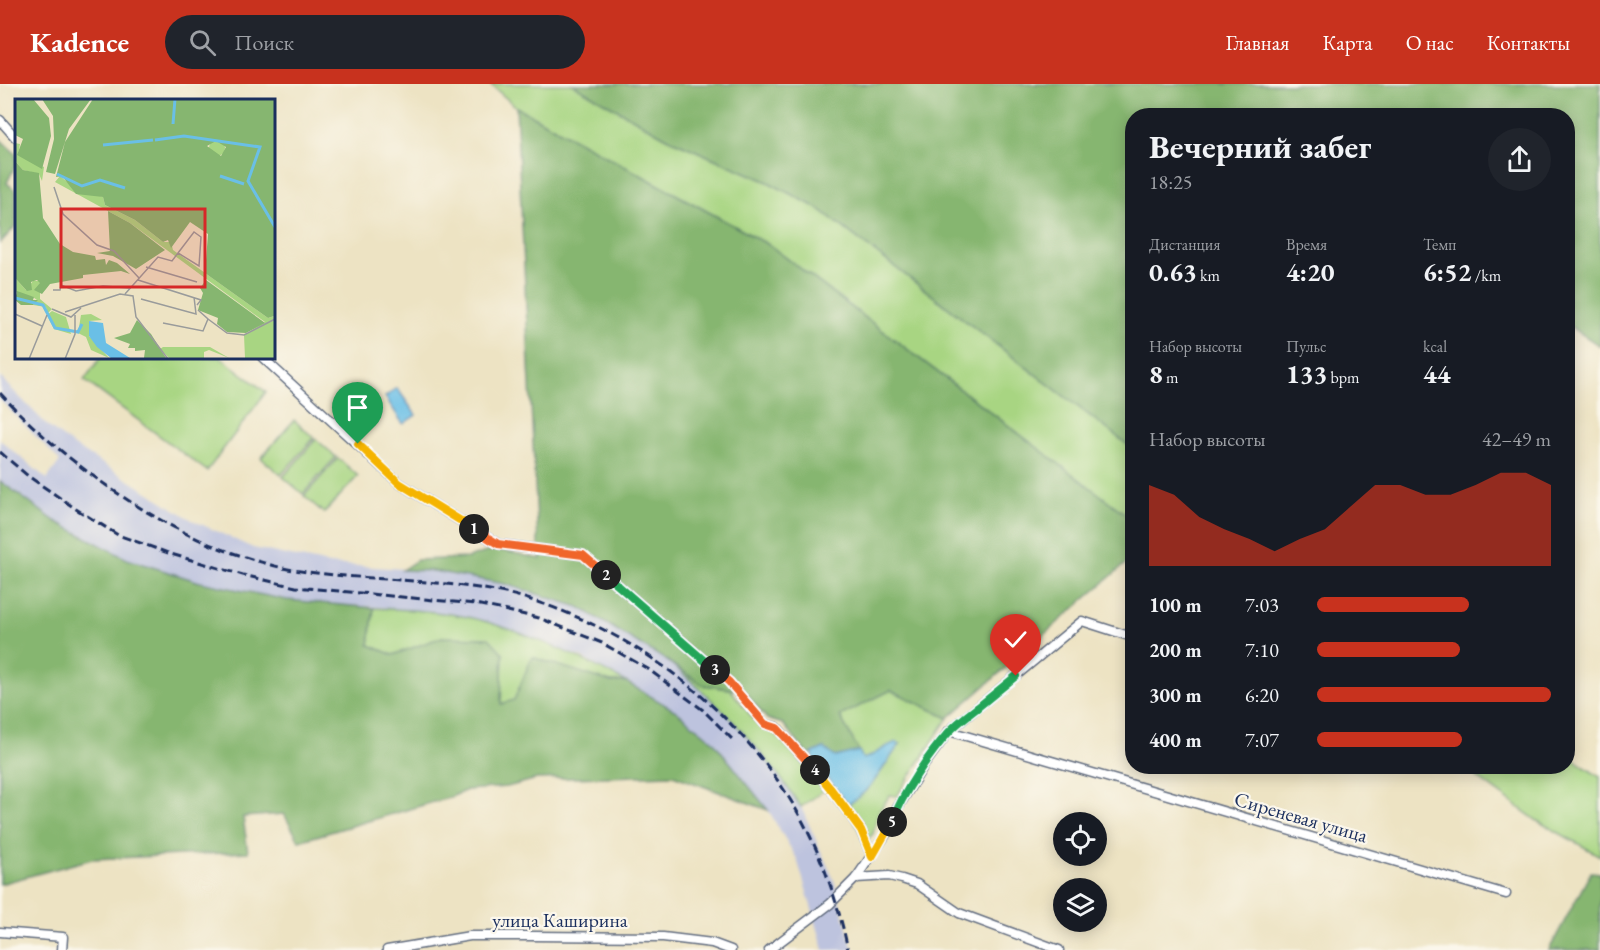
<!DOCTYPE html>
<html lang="ru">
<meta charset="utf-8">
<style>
body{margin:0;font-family:"EB Garamond",serif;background:#20242c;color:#f1f3f6;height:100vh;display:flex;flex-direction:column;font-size:22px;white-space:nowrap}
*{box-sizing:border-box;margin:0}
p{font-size:20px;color:#9ea1a6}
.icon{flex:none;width:33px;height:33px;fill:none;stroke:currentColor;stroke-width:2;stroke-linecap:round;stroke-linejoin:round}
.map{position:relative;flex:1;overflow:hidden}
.drawer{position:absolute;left:1125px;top:24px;width:450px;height:666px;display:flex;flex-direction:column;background:#171b24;border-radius:24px;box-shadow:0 3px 15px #0003}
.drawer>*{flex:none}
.buttons{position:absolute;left:1053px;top:728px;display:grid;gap:12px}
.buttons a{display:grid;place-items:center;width:54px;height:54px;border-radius:50%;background:#171b24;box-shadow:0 3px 15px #0003;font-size:30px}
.pin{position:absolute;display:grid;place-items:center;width:51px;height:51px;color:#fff;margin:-62px -26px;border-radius:50% 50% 50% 0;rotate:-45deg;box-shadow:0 0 6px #0007}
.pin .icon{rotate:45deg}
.km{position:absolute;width:30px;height:30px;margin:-15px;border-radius:50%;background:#222;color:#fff;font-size:16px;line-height:30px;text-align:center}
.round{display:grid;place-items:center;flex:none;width:63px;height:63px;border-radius:32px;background:#20242c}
.head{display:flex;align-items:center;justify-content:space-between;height:102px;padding:0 24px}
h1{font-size:33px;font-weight:700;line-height:45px}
.metrics{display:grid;grid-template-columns:repeat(3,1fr);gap:9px;height:102px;padding:6px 24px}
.metrics div{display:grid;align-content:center}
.metrics b{font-size:26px;font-weight:700}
.metrics small{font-size:16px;font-weight:400}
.metrics p{font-size:16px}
.chart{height:168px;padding:12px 24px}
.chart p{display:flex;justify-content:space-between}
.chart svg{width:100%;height:108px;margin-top:6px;fill:#c8321e;opacity:.7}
ul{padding:0 24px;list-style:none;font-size:20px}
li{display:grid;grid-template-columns:96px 72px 1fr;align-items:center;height:45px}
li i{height:15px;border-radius:8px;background:#c8321e}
header{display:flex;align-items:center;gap:36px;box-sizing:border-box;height:84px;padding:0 30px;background:#c8321e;color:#fff}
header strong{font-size:28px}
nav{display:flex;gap:33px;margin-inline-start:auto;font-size:21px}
.search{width:420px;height:54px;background:#20242c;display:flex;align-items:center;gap:15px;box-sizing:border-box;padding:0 21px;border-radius:33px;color:#9ea1a6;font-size:22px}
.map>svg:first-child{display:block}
.industrial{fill:#bdc3de}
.green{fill:#a8d582;stroke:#628270;stroke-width:1.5}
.forest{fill:#86b670;stroke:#507267;stroke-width:1.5}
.water{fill:#6abfe6;stroke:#4277a2;stroke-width:1.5}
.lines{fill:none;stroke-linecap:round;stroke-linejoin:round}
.street-casing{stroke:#646e81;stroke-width:11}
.street{stroke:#fff;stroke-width:8}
.rail{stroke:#1b2f5e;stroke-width:3;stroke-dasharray:9 4.5;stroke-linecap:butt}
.split-1-casing{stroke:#fff;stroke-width:12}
.split-2-casing{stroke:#fff;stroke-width:12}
.split-3-casing{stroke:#fff;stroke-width:12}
.split-4-casing{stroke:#fff;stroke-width:12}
.split-5-casing{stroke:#fff;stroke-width:12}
.split-6-casing{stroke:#fff;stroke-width:12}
.split-7-casing{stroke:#fff;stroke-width:12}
.split-1{stroke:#f5b400;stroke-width:8}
.split-2{stroke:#f0652b;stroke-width:8}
.split-3{stroke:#22a559;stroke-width:8}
.split-4{stroke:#f0652b;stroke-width:8}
.split-5{stroke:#f5b400;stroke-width:8}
.split-6{stroke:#22a559;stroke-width:8}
.split-7{stroke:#22a559;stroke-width:8}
.labels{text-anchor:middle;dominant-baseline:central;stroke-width:4.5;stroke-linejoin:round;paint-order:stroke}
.street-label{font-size:20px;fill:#1b2f5e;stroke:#fbf7ec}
.inset-river{fill:none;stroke:#6abfe6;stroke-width:3}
.inset-road{fill:none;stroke:#999b9b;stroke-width:1.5}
.view{fill:#d62828;fill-opacity:0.15;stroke:#d62828;stroke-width:3}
.inset-edge{fill:none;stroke:#1b2f5e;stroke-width:3}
</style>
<header>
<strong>Kadence</strong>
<div class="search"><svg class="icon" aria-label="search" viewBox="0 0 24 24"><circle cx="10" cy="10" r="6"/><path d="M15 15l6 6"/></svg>Поиск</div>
<nav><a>Главная</a><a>Карта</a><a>О нас</a><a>Контакты</a></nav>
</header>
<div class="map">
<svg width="1600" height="866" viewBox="0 0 1600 866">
<rect width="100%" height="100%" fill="#fbf7ec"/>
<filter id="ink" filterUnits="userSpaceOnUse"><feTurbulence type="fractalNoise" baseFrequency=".0167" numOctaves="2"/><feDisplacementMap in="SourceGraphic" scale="12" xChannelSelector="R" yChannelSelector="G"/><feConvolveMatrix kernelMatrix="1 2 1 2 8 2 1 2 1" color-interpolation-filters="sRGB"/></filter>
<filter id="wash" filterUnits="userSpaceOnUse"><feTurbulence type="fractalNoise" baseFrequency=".008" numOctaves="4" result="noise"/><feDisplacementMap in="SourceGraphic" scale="24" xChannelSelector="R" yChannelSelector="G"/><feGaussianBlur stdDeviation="1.35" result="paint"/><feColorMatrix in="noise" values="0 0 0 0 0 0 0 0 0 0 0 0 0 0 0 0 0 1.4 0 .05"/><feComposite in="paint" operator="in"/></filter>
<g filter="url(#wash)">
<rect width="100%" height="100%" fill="#ede3c3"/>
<polygon class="industrial" points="0,293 50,344 73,361 192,436 253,464 329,480 434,487 505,500 579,523 666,576 692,597 723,626 762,668 801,723 834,796 853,866 824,866 797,775 768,726 713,657 676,627 581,573 486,538 426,527 287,516 200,498 127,475 55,437 0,397 0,356 47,395 60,377 0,316"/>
<g class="green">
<polygon points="490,0 572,0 669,55 768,98 819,125 1132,364 1132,435 769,161 516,23"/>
<polygon points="101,273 220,273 266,308 207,387 84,296"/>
<polygon points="294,336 314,354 281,391 261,374"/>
<polygon points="316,355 336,373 303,410 283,393"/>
<polygon points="338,374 358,392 324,429 304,412"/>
<path d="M374,524C411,526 451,527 487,538C535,552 582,574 626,598H611L500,620L503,570L442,553L393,571L369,561Z"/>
<path d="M666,576L702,601L730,605L761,644L774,649L827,704L801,723C764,667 719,618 666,576Z"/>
<path d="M891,606L948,634L897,712L890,711L878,729L873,750L864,758L848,720C871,709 885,680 900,660L885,663L875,672L863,675L840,632Z"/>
<polygon points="1568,672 1600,693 1600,772 1536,736 1463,683 1568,682"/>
</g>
<g class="forest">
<polygon points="572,0 1600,0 1600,262 1568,241 1568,32 1132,32 1132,364 819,125 768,98 669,55"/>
<polygon points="516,23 769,161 1132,435 1132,474 948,634 891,606 840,632 859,667 835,673 824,664 808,671 783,640 767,635 744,607 703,601 666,576 579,523 505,500 434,487 402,486 417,476 468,474 495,465 541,475 538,459"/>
<polygon points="0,55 16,70 16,80 7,99 16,107 16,142 0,159"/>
<polygon points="0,397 55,437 127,475 200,498 287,516 374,524 369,561 393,571 442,553 489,554 503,569 501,620 514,616 532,573 611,598 626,598 676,627 713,657 768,726 673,691 537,695 507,703 467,706 451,713 299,757 284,730 243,733 248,768 92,775 0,800"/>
<polygon points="1591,788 1600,789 1600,866 1549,866"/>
</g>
<g class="water">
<polygon points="397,304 416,331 403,340 385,313"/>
<path d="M897,658L900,660C885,679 871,709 848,720L813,677V669L824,664L835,673L859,667L863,675C876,671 884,662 897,658Z"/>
</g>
</g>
<g filter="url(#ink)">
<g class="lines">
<defs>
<g id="street">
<polyline points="0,36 16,54"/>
<polyline points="262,273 399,399 498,460 583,471 729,598 765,640 777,643 830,704 861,746 872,773"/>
<polyline points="949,647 1506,810"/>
<polyline points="856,794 889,792 902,795 917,800 959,829 1059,866"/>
<polyline points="0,848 63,853 62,866"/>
<polyline points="387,866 470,852 530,852 663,853 712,859 731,866"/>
<polyline points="769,866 830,820 856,794 889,746 895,728 924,681 949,647 1082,537 1132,553"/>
</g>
</defs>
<use href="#street" class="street-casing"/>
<use href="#street" class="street"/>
<g class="rail">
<path d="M0,309C57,372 155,444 236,470C254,476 275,483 294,486C364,497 435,494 505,509C626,537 745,628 803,738C824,778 839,822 848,866"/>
<polyline points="0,368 28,392 76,425 118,451 171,470 243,491 296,503 476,520 539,534 602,559 648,585 703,626 733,656"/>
</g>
</g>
</g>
<g class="lines" filter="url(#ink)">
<defs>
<polyline id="split-1" points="358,360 399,399 474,445"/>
<polyline id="split-2" points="474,445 498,460 583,471 606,491"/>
<polyline id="split-3" points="606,491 715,586"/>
<polyline id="split-4" points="715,586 729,598 765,640 777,644 815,686"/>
<polyline id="split-5" points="815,686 830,704 861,746 872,773 892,738"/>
<path id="split-6" d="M892,738C902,710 929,670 949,648C957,639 968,631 977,624"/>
<polyline id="split-7" points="977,624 1016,592"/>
</defs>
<use href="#split-1" class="split-1-casing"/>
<use href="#split-2" class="split-2-casing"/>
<use href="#split-3" class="split-3-casing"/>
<use href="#split-4" class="split-4-casing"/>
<use href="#split-5" class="split-5-casing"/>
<use href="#split-6" class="split-6-casing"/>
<use href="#split-7" class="split-7-casing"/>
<use href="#split-1" class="split-1"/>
<use href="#split-2" class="split-2"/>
<use href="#split-3" class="split-3"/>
<use href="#split-4" class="split-4"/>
<use href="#split-5" class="split-5"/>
<use href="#split-6" class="split-6"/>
<use href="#split-7" class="split-7"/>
</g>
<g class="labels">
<g class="street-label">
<text transform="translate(1301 733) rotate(16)">Сиреневая улица</text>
<text x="560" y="836">улица Каширина</text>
</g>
</g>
<g transform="translate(15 15)">
<rect width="260" height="260" fill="#ede3c3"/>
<path d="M194 49a8 8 0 1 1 16 0a8 8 0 1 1-16 0ZM0,44L5,45L3,56L29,68L27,82L24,75L8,71L0,62ZM45,77L59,89L88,98L90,106L120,121L148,143H156L158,151L253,219L259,217V259H230L229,236L250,223L115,124L40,83ZM0,179L11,191L18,182H25V200L37,210L32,215L31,208L18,206L22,201L18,198L0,193ZM37,212L51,218L56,235L39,230L32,216ZM66,216L76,215L87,221L74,222V237L94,259L76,251L71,238L63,234ZM148,248H195L214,259L194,251L189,253V259H154L145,250Z" fill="#a8d582"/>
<path d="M0,0H18L34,19L36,37L27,70L2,56L8,40L0,36ZM27,0H76L54,30L40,75L31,73L39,40L38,17ZM78,0H259V217L253,219L190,174L193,135L175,123L156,149L153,141L148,143L120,121L90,106L88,98L61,95L47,77L41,78L50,43ZM201,42L211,48L206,57L192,47ZM0,62L8,71L24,74L28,119L45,145L58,153L80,157L81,161L90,160L91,166L94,161L102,164L115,175L106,172L68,176V179L35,185L27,195L19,191L25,184L22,181L16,183L17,191L12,192L0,179ZM93,112L115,124L150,151L121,170L98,157L82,154L95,152ZM191,181L246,221L250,224L231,234L212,233L202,225L203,219L183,211L188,194L185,189ZM2,192L19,198L18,201H23L18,206H6L0,201ZM122,221L136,235L151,259H129L130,251L120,252V249H113L115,245L99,239L115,234Z" fill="#86b670" fill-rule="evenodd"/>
<path d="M74,222L88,224L91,244L115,259H96L82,248L74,237Z" fill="#6abfe6"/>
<path class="inset-river" d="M158,25L160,0M140,41L169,37L245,48L233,82L260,128M88,46L138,41M42,75L67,87L85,81L110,89M205,77L229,85M0,199L28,206L40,229L63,233L67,225"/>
<path class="inset-road" d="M39,88L48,115L82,146L99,152L124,179M131,168L182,183M123,181L186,201L182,206M38,191H45L46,186L61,192L88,187L114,189M110,195L143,158L157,162L163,154L179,133L186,138L184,167L163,154M126,200L181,215L179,198M37,210L56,218L66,209M50,213L105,195L118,197L121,218L153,260M0,215L27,227M193,220L212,234L229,236L260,220M148,224L188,232L193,220L183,211M14,260L32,216M50,260L60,235V216"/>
<path class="view" d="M46,110H190V188H46Z"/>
<rect width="260" height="260" class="inset-edge"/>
</g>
</svg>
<div class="buttons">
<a><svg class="icon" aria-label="locate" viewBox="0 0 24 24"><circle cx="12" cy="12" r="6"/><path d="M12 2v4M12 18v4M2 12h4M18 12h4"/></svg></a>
<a><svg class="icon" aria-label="layers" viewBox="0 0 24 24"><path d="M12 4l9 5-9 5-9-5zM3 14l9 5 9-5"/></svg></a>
</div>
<div class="pin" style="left:358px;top:360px;background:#1e9e55"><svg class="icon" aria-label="arrive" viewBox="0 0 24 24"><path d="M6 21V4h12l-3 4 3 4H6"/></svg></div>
<div class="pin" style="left:1016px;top:592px;background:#d93025"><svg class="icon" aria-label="check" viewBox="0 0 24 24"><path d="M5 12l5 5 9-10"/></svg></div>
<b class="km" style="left:474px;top:445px">1</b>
<b class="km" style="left:606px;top:491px">2</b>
<b class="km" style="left:715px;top:586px">3</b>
<b class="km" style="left:815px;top:686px">4</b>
<b class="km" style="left:892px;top:738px">5</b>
<section class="drawer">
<div class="head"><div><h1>Вечерний забег</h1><p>18:25</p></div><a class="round"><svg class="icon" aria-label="share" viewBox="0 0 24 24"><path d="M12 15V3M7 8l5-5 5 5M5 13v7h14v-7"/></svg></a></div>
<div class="metrics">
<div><p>Дистанция</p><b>0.63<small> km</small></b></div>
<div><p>Время</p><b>4:20</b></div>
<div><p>Темп</p><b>6:52<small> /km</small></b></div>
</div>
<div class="metrics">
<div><p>Набор высоты</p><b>8<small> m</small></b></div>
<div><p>Пульс</p><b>133<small> bpm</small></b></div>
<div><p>kcal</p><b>44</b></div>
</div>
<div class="chart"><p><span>Набор высоты</span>42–49 m</p>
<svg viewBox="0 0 160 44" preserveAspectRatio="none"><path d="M0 44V11L10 15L20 24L30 29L40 33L50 38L60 33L70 29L80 20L90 11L100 11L110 15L120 15L130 11L140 6L150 6L160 11V44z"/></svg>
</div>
<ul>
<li><b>100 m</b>7:03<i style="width:65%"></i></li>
<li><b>200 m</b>7:10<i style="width:61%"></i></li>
<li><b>300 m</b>6:20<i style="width:100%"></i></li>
<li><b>400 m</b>7:07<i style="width:62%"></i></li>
</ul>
</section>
</div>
